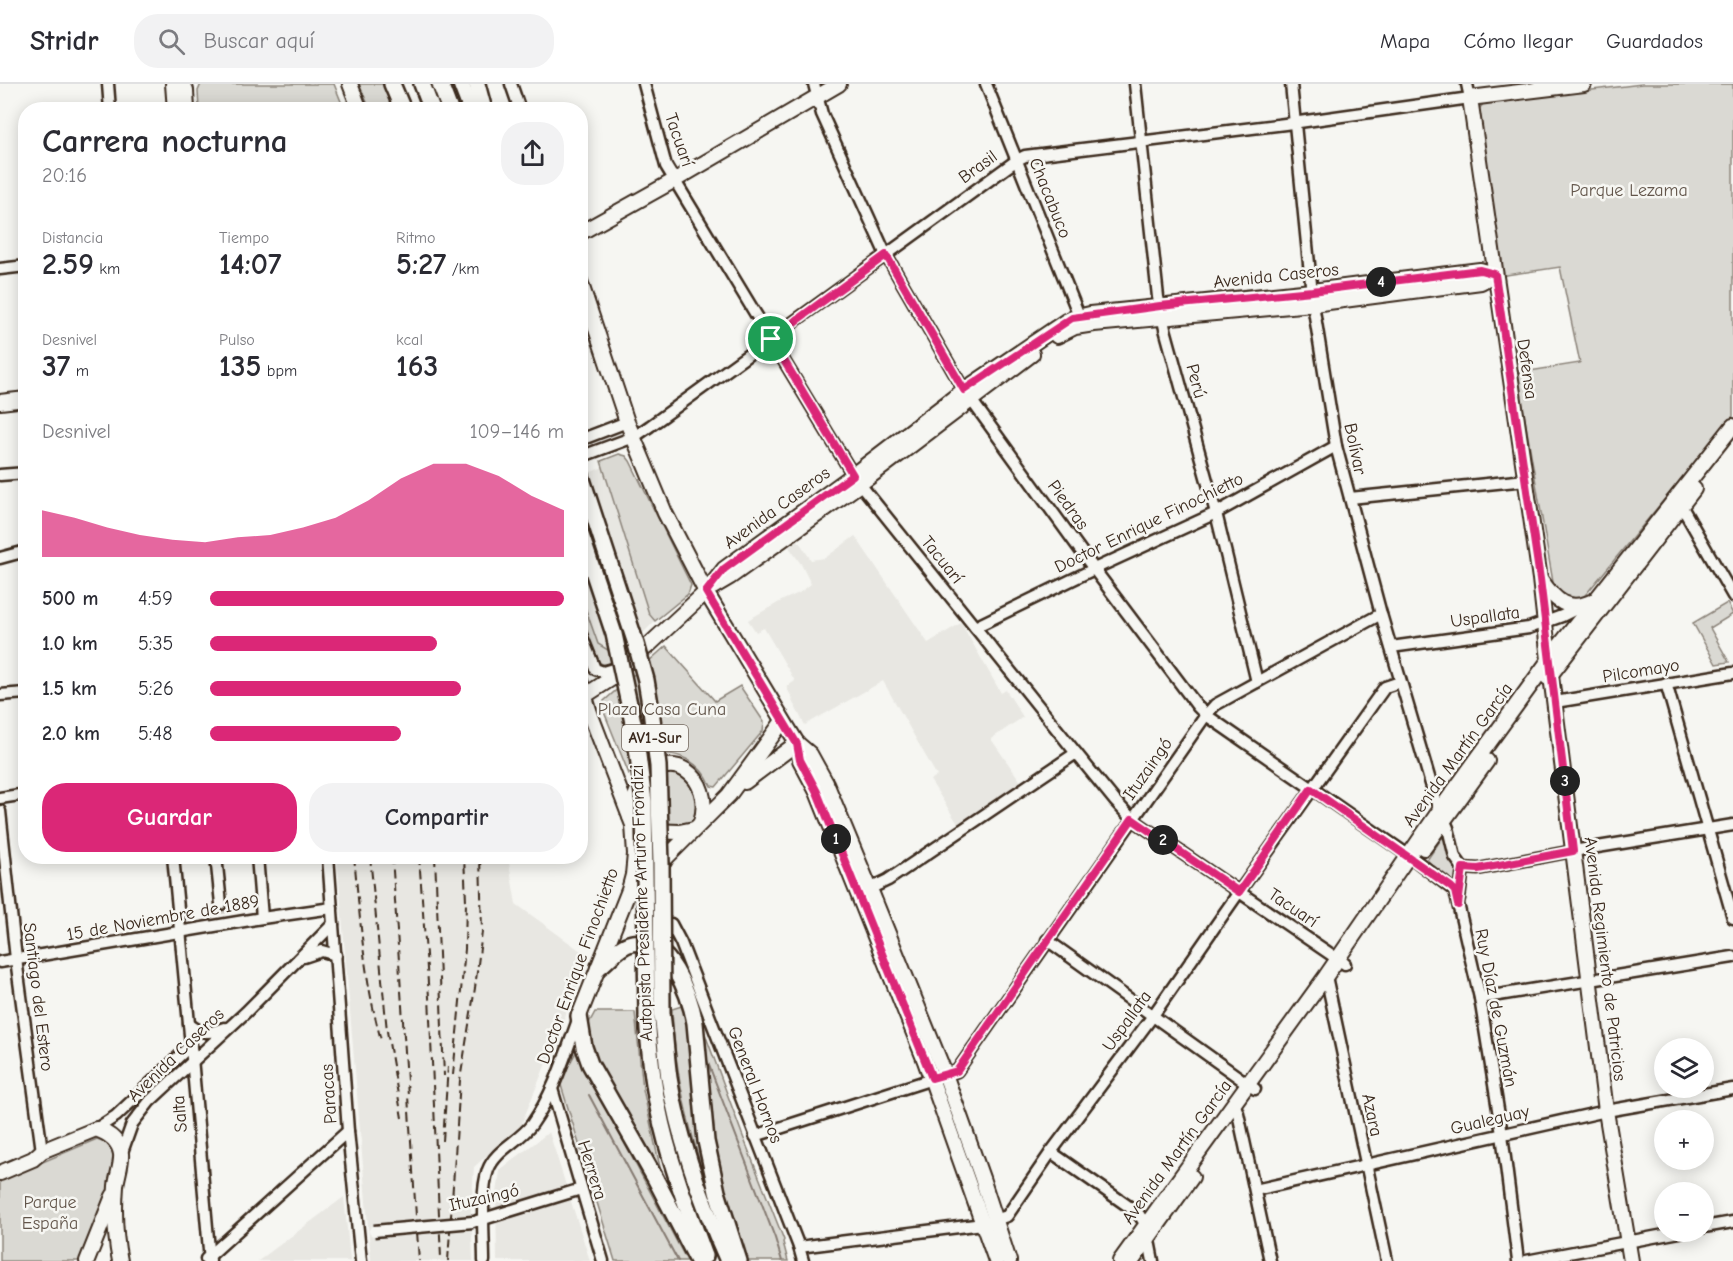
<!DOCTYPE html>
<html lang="es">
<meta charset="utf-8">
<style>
body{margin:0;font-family:"Comic Neue",sans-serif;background:#f2f2f3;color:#2b2b33;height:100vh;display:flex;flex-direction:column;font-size:22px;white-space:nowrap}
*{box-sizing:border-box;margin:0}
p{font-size:20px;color:#7c7c81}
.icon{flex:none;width:33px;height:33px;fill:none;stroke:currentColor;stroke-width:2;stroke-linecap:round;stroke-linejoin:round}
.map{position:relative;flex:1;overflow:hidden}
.panel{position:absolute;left:18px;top:18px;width:570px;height:762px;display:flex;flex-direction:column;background:#fff;border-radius:24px;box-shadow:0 3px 15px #0003}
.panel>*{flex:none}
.fabs{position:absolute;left:1654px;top:954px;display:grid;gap:12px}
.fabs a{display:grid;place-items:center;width:60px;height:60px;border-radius:50%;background:#fff;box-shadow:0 3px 15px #0003;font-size:30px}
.pin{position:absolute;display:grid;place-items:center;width:51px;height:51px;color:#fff;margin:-26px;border:3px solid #fff;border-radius:50%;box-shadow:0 2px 6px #0007}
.km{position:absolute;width:30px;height:30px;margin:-15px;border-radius:50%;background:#222;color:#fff;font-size:16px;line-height:30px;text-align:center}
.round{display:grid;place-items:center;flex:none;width:63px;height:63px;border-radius:24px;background:#f2f2f3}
.head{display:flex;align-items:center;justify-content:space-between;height:102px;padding:0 24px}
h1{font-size:33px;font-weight:700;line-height:45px}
.metrics{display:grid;grid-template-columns:repeat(3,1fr);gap:9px;height:102px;padding:6px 24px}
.metrics div{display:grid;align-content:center}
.metrics b{font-size:30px;font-weight:700}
.metrics small{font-size:16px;font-weight:400}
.metrics p{font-size:16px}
.chart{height:168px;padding:12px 24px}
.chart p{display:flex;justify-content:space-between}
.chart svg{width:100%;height:108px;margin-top:6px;fill:#db2777;opacity:.7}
.button{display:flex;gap:12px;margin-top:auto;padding:12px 24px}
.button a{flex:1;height:69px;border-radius:24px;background:#db2777;color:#fff;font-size:24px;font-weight:700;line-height:69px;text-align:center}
.button a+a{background:#f2f2f3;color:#2b2b33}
ul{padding:0 24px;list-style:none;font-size:20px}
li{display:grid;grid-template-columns:96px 72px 1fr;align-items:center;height:45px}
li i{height:15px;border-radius:8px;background:#db2777}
header{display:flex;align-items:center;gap:36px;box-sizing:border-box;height:84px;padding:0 30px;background:#fff;border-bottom:2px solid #e1e1e2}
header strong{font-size:28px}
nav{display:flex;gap:33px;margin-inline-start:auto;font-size:21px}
.search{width:420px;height:54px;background:#f2f2f3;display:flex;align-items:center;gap:15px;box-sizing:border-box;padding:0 21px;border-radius:24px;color:#7c7c81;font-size:22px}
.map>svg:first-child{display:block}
.built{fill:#e8e7e2}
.green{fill:#dad9d3;stroke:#8a8278;stroke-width:1.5}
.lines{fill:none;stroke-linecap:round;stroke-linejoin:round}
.stream{stroke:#857a71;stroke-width:2}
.minor-tunnel{stroke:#d1cdc8;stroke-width:10;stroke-dasharray:10 5;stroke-linecap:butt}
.minor-casing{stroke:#3b2a1e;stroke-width:15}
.major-casing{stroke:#3b2a1e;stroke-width:18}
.highway-casing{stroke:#3b2a1e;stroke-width:20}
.minor{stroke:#f6f6f2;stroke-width:10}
.major{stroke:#f6f6f2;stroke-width:14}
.highway{stroke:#f6f6f2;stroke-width:15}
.rail{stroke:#3b2a1e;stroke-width:2;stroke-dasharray:9 4.5;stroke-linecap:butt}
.minor-bridge-casing{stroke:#3b2a1e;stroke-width:15;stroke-linecap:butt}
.highway-bridge-casing{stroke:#3b2a1e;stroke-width:20;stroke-linecap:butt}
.minor-bridge{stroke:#f6f6f2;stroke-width:10}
.highway-bridge{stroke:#f6f6f2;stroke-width:15}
.route-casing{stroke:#fff;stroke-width:12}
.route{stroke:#db2777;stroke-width:8}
.labels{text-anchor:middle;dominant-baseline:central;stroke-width:5;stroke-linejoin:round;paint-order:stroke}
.shield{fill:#f6f6f2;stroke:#73675e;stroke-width:1.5}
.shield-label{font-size:16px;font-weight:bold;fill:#3b2a1e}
.street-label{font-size:18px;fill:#3b2a1e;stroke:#f6f6f2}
.park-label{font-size:18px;fill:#63564b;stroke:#f6f6f2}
</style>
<header>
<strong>Stridr</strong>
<div class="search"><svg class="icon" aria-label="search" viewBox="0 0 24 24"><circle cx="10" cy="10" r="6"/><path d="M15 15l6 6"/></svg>Buscar aquí</div>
<nav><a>Mapa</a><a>Cómo llegar</a><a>Guardados</a></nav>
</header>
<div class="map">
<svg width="1733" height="1177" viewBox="0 0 1733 1177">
<rect width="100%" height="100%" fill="#f6f6f2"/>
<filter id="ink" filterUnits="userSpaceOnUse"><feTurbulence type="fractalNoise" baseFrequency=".0167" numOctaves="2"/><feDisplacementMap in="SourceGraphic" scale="12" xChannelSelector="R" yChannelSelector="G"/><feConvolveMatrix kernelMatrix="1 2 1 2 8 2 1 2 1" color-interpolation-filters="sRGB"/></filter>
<g filter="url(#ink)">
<g class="built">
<polygon points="603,383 649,530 655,537 614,578 608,566 598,560 581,512 581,392"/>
<polygon points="855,452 928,559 961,539 1001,609 1006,606 1023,633 991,655 1021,698 958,740 930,696 937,692 883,597 805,641 792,617 793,615 786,603 795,597 764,544 756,548 748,536 783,516 799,509 811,500 801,480 789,463 798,456 811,476 825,474"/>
<polygon points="337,773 508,773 516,820 589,873 521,1041 474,1083 471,1129 473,1177 371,1177"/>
<polygon points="549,1048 590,1177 497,1177 496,1117 500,1086"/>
<polygon points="344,1113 350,1177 258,1177"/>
</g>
<g class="green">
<polygon points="201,0 334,0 344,25 199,25 198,7"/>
<polygon points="359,0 386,0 393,25 370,25"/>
<polygon points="1642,0 1733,0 1733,332 1587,509 1581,515 1565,516 1554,504 1517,289 1580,279 1560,183 1500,192 1479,25 1484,19"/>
<polygon points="619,370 626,372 630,377 691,501 688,510 655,537 649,530 601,377"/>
<polygon points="581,512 598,560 608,566 614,578 606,581 600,579 595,572 581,535"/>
<polygon points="1727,519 1733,530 1710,544 1729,578 1716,580 1693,539"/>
<path d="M666,562L715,617L740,602L764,638L763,647L716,703L711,702C701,680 677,663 652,673C644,677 636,685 629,690L602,623L604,617Z"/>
<path d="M669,688C689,692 696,702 697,722C697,725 699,728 698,731C694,744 678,744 669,741L666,691Z"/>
<polygon points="1442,754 1447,756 1452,778 1458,786 1457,804 1427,776"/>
<path d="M685,921L690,934L710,1110C690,1050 674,989 672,925Z"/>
<polygon points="595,928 635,928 643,1005 663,1097 593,977 588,941"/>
<polygon points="698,931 742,1050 784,1156 783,1158 788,1177 745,1177 715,1075"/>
<polygon points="576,968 687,1177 615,1177 560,998"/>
<path d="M97,1055C105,1057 111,1062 113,1070C116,1090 95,1146 88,1167L83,1177H0V1096Z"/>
</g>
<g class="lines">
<g class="stream">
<polyline points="707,976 775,1154 782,1177"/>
<polyline points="589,1011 678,1177"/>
</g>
<polyline class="minor-tunnel" points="221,820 222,834"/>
<defs>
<g id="minor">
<polyline points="108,0 110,26"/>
<polyline points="511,0 520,26"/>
<polyline points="644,0 666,82 853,391 868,410 1076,669 1115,717 1132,735 1345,880"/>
<polyline points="814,0 822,30 886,171 964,306 1094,485 1198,623 1206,631 1415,776 1455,807 1480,914 1502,1050 1518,1177"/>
<polyline points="986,0 1082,239"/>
<polyline points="1135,0 1158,213 1165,245 1216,429 1257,598"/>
<polyline points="1291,0 1313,220 1336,362 1381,530 1436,717 1448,744 1455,773 1463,784"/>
<polyline points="0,185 26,182"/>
<polyline points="580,356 627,338"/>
<polyline points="580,373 634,353 650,342 1017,76 1025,72 1285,40 1470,14 1467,0"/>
<polyline points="0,391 26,389"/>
<polyline points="1350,414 1526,396"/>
<polyline points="1678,416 1733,512"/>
<polyline points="0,474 26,467"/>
<polyline points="975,543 1094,485 1216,429 1336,362"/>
<polyline points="580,548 595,585 603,588 623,582"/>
<polyline points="1391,563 1529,544 1562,532 1580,523"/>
<polyline points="1666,599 1733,834"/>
<polyline points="0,611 26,609"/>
<polyline points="1555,618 1733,589"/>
<polyline points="0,714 26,710"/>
<polyline points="0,727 16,875 42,1067"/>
<polyline points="173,772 189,940 210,1177"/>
<polyline points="216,772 221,820"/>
<polyline points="257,772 262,834"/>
<polyline points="328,772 348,1047 361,1177"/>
<polyline points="1463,784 1478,785 1573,767 1733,741"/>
<polyline points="863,808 888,796 1076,669"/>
<polyline points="1459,815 1463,784"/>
<polyline points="671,840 681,859 799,1163 803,1177"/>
<polyline points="1047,856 1255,1005"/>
<polyline points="304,873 322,867 336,871"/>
<polyline points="0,878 262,834 332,824"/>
<polyline points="1326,892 1387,1177"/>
<polyline points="1480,914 1733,873"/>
<path d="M189,940C201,950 210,950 224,944"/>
<polyline points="552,1005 603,1177"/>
<polyline points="1234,1019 1238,1029 1270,1177"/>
<polyline points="96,1045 116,1032 191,961"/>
<polyline points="755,1052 957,987 1206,631 1215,621 1381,530"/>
<polyline points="1051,1068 1138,1129 1146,1141 1153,1177"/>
<polyline points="121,1071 132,1040 150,1017 246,928 333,840"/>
<polyline points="1255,1106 1606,1027 1733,1005"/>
<polyline points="477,1137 581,1105"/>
<polyline points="1704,1143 1733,1138"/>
<polyline points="799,1163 983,1140 1007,1132 1051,1068 1152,933 1239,808 1385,603 1400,598"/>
<polyline points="206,1175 348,1047"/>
<path d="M484,1177C484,1153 480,1108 488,1086C495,1066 520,1057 532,1040C554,1009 565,971 578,936"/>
<polyline points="1526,1177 1680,1148"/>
</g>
<g id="major">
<polyline points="173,0 175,26"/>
<polyline points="182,0 186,6 187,26"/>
<polyline points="350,0 360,26"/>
<polyline points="1584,0 1470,14 1540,495 1549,576 1606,1027 1631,1177"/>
<polyline points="580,149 675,96 839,0"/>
<polyline points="580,197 627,338 665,429 706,508 797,659 800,676 817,708 925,977 996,1177"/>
<polyline points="1057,252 1075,243 1094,240 1313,220 1481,198 1495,190"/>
<polyline points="0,318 26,315"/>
<path d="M1541,496C1555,517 1568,529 1593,517"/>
<polyline points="713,503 730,493 860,400 1032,270"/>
<polyline points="1548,594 1694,405"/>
<polyline points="586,611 617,591 623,582 650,560 706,508 724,485 853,391 964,306 1066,237 1073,234 1090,230 1312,207 1480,186 1495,190"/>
<polyline points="797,659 810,670 826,699 870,805 945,990 982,1094 1009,1177"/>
<polyline points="745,698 797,659"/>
<path d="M630,733C633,722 634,711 640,702C668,658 715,693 701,738"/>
<polyline points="651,747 679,748 694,745"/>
<polyline points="1424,764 1487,677"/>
<polyline points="664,776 729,711 783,637"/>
<polyline points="579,932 629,806 633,791 635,770 633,741 590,629 580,597"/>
<path d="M0,1089L33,1075L42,1067L96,1045C108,1049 119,1056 121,1070C122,1080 117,1092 116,1102C114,1127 115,1153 120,1177"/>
<polyline points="87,1177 113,1112"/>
<polyline points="1120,1177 1326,892 1440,726 1560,561 1733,342"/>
<polyline points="1132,1177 1192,1093"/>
</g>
<g id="highway">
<polyline points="392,0 403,26"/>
<polyline points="422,0 432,26"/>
<polyline points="440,0 450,26"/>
<polyline points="461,0 471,26"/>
<polyline points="477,0 484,26"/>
<path d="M659,859C654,843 645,813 651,797C653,790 659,782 664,776"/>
<path d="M599,883C609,876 618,862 632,859C669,852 690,912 695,939L706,1057L717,1108L739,1177"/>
<path d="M662,930C665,951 666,972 669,994C679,1057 702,1119 728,1177"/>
<polyline points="579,932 584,963 590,980 655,1094 698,1177"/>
<path d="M647,932C649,962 652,993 658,1023C668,1074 687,1124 705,1172"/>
</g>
</defs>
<use href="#minor" class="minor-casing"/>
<use href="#major" class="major-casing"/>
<use href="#highway" class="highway-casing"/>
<use href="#minor" class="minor"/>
<use href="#major" class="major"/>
<use href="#highway" class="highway"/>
<g class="rail">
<path d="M354,772C360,834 364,896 381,956"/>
<polyline points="370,772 387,947 402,1034"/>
<polyline points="392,772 419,1177"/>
<polyline points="419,772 429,913 441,1174"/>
<polyline points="435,772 444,992"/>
<polyline points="453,991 465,865 466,817 464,772"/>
<polyline points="443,1057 448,982"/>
<polyline points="448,1177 460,996 475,904 482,848 480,772"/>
</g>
<defs>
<polyline id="minor-bridge" points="374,1147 473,1138"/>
<g id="highway-bridge">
<polyline points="580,389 636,560 646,596 651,626 658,682 661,780 662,930"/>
<polyline points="580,448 614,550 635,648 644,718 647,932"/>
</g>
</defs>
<use href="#minor-bridge" class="minor-bridge-casing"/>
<use href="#highway-bridge" class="highway-bridge-casing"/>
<use href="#minor-bridge" class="minor-bridge"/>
<use href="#highway-bridge" class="highway-bridge"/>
</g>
</g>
<g class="lines" filter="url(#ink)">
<defs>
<polygon id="route" points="886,171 964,306 1072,234 1160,222 1312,207 1480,186 1495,190 1540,495 1573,767 1478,785 1463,784 1458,821 1455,807 1451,803 1311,705 1239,808 1132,735 957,987 932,994 817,708 800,676 797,660 706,508 724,485 853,391 771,255"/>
</defs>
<use href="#route" class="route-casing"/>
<use href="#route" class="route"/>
</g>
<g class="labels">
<rect class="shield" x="622" y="641" width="66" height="26" rx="4.5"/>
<g class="shield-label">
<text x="655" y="654">AV1-Sur</text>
</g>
<g class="street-label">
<text transform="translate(679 56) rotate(71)">Tacuarí</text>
<text transform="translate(978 83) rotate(-36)">Brasil</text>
<text transform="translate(1050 114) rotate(68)">Chacabuco</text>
<text transform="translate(1276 192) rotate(-6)">Avenida Caseros</text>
<text transform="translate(1527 285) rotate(82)">Defensa</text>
<text transform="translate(1196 297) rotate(75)">Perú</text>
<text transform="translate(1355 365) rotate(78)">Bolívar</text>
<text transform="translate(1068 421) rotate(54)">Piedras</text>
<text transform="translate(777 424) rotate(-36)">Avenida Caseros</text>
<text transform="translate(1149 439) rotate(-26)">Doctor Enrique Finochietto</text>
<text transform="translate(942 476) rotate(51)">Tacuarí</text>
<text transform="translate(1485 533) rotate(-8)">Uspallata</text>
<text transform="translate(1641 587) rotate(-9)">Pilcomayo</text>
<text transform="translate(1458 671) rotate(-54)">Avenida Martín García</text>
<text transform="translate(1148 685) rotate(-55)">Ituzaingó</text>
<text transform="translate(642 819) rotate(-92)">Autopista Presidente Arturo Frondizi</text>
<text transform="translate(1293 824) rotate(34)">Tacuarí</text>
<text transform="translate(163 834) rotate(-10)">15 de Noviembre de 1889</text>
<text transform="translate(1605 875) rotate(83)">Avenida Regimiento de Patricios</text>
<text transform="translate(578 882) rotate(-70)">Doctor Enrique Finochietto</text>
<text transform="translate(38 913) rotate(83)">Santiago del Estero</text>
<text transform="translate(1496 924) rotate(79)">Ruy Díaz de Guzmán</text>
<text transform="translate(1127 937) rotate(-54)">Uspallata</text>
<text transform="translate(176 971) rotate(-44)">Avenida Caseros</text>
<text transform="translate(755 1001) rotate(69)">General Hornos</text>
<text transform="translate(329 1010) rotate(-94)">Paracas</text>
<text transform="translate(180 1030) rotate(-95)">Salta</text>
<text transform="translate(1372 1031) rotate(78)">Azara</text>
<text transform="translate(1490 1036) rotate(-13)">Gualeguay</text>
<text transform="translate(1177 1068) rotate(-54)">Avenida Martín García</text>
<text transform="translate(592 1086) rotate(73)">Herrera</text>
<text transform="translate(484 1114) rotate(-13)">Ituzaingó</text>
</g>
<g class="park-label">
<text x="1629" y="106">Parque Lezama</text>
<text x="662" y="625">Plaza Casa Cuna</text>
<text x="50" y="1118">Parque<tspan x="50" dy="21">España</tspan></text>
</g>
</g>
</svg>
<div class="fabs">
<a><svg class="icon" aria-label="layers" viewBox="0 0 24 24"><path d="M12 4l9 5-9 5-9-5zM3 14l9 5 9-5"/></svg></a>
<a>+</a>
<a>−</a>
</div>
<div class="pin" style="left:771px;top:255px;background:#1e9e55"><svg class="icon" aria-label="arrive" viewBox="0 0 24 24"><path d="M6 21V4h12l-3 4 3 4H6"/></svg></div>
<b class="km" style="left:836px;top:755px">1</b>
<b class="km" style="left:1163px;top:756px">2</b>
<b class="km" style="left:1565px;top:697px">3</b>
<b class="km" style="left:1381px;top:198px">4</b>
<section class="panel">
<div class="head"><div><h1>Carrera nocturna</h1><p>20:16</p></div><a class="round"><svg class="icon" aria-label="share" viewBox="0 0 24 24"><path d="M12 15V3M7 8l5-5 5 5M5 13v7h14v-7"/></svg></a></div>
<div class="metrics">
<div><p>Distancia</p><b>2.59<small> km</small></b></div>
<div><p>Tiempo</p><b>14:07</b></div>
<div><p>Ritmo</p><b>5:27<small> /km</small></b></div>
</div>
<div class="metrics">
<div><p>Desnivel</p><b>37<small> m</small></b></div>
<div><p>Pulso</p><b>135<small> bpm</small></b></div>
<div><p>kcal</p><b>163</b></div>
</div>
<div class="chart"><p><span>Desnivel</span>109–146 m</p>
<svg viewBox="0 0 160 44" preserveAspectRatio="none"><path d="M0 44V25L10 28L20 32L30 35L40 37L50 38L60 36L70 35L80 32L90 28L100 21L110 12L120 6L130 6L140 11L150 19L160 25V44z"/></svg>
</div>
<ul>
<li><b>500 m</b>4:59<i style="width:100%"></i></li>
<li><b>1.0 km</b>5:35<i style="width:64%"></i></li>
<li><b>1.5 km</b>5:26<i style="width:71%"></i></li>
<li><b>2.0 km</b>5:48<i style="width:54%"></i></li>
</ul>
<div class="button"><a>Guardar</a><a>Compartir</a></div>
</section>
</div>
